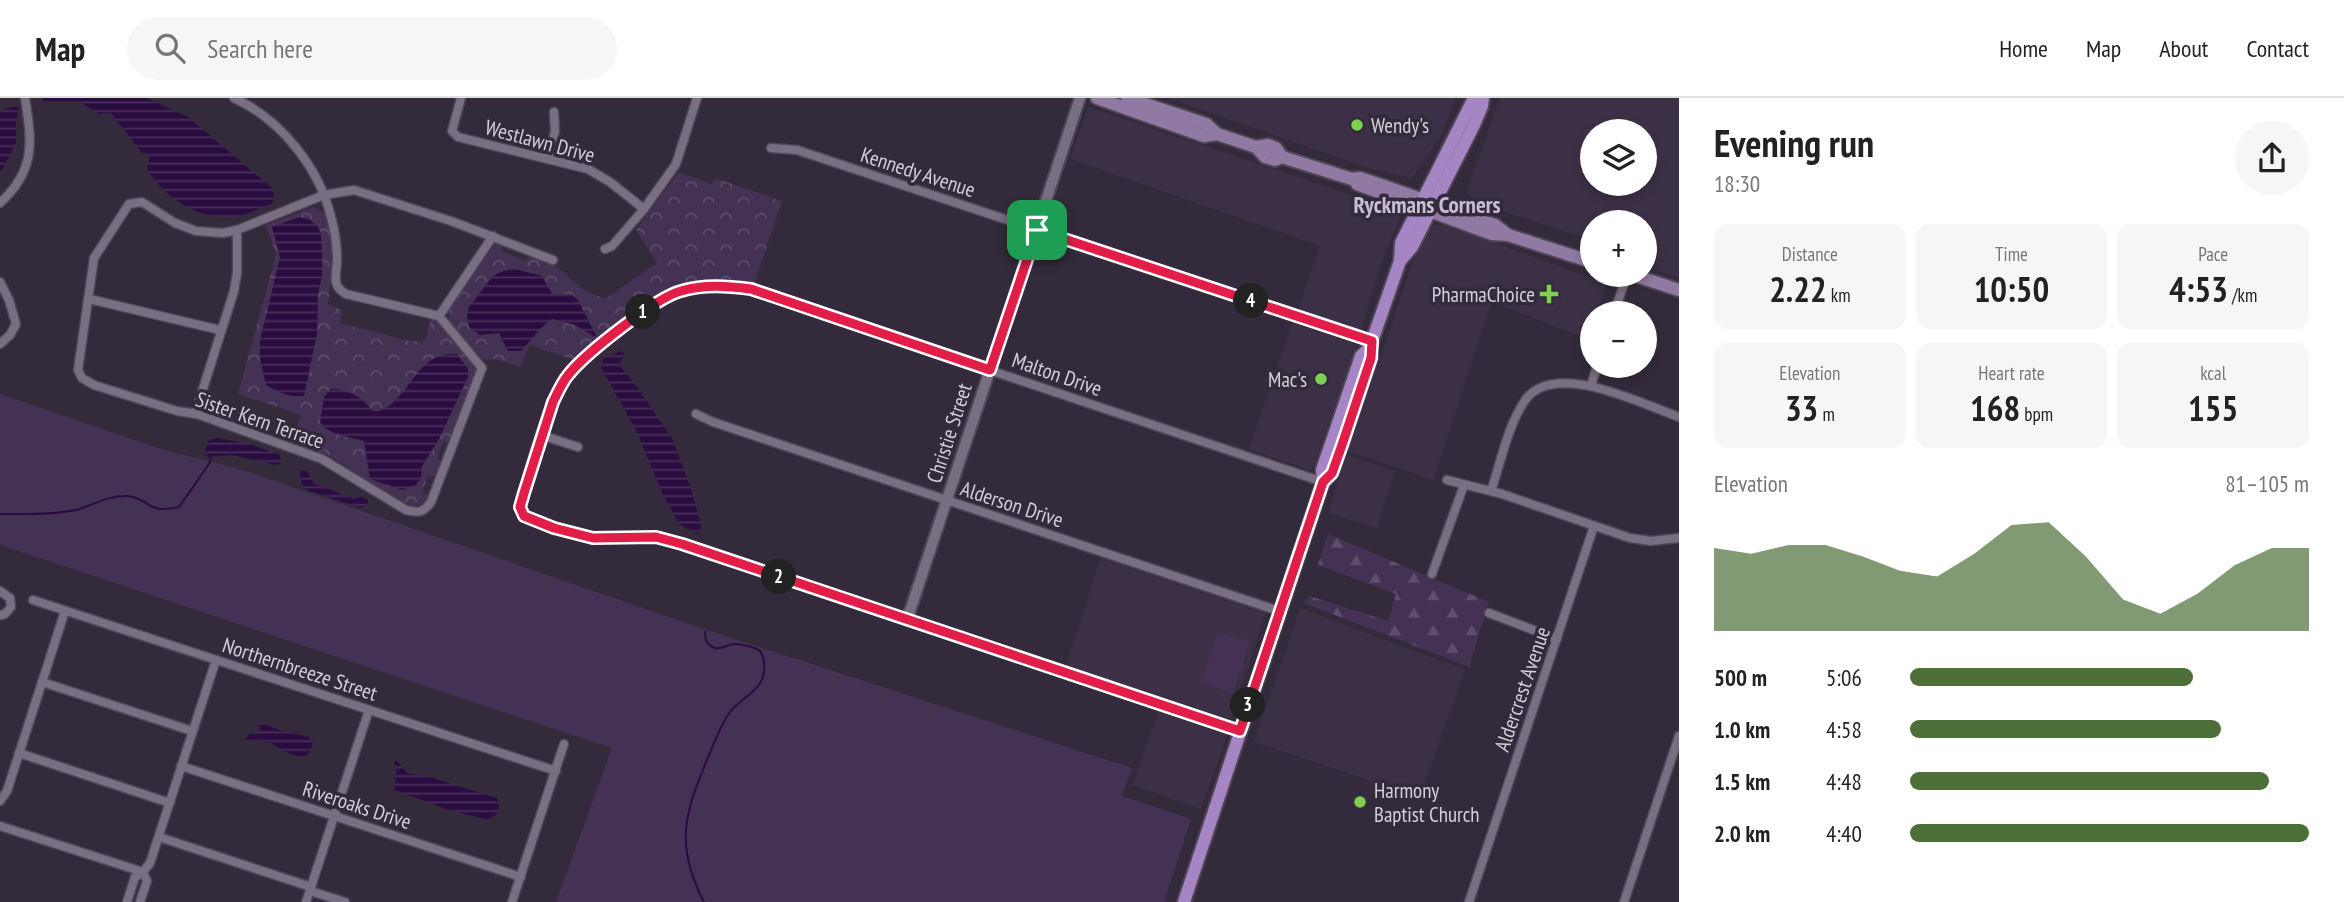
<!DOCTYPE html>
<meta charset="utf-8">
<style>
body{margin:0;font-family:"PT Sans Narrow",sans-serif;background:#f6f6f6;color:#222;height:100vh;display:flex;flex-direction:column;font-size:26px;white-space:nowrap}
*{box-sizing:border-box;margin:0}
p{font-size:23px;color:#767676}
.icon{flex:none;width:38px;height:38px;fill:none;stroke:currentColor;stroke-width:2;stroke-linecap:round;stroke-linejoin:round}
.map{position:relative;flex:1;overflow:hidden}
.sheet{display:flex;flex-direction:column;background:#fff;width:665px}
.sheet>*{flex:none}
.tools{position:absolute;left:1580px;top:21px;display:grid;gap:14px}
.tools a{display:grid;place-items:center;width:77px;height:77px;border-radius:50%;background:#fff;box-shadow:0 4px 10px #0003;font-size:35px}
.pin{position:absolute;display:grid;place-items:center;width:60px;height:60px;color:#fff;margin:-30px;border-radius:14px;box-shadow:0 4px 10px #0006}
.km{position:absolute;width:35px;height:35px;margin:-18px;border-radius:50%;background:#222;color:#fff;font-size:19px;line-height:35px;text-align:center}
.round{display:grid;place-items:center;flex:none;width:74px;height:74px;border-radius:37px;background:#f6f6f6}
.overview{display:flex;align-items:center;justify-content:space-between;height:119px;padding:0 35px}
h1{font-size:38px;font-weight:600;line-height:52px}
.figures{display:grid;grid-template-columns:repeat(3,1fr);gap:10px;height:119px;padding:7px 35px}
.figures div{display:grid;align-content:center;border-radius:14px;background:#f6f6f6;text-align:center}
.figures b{font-size:35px;font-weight:600}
.figures small{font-size:19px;font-weight:400}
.figures p{font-size:19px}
.chart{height:196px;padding:14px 35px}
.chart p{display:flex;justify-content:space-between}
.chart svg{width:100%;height:126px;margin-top:7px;fill:#4c7038;opacity:.7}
ul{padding:0 35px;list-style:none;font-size:23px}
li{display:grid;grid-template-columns:112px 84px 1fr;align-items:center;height:52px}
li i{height:18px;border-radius:9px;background:#4c7038}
header{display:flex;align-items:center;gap:42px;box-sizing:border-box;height:98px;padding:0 35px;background:#fff;border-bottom:2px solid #e0e0e0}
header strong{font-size:33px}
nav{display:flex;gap:38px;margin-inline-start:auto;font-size:24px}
.search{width:490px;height:63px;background:#f6f6f6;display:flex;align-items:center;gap:18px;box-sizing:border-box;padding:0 24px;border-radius:38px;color:#767676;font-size:26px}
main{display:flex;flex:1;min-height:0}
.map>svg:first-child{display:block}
.built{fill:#3c3046;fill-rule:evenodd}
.grass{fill:#433253}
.forest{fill:url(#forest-firs)}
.park{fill:url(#park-crowns)}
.water{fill:url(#water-rules)}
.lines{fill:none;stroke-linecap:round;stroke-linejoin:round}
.stream{stroke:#2b0c40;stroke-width:2}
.minor-casing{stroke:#4f4755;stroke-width:11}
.tertiary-casing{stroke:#4f4755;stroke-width:14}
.secondary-casing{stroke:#4f4755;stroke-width:16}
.primary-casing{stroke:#4f4755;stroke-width:16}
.minor{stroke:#796f82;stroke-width:8}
.tertiary{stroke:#796f82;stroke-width:10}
.secondary{stroke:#907aa3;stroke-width:12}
.primary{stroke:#a685c4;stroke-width:12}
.route-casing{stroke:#fff;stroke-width:14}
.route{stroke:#e11d48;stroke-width:9}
.poi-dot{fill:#7fd052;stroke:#332b3b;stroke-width:2.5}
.labels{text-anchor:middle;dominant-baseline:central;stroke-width:7;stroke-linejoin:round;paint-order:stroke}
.poi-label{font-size:21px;fill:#d4ced9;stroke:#332b3b;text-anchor:start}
.street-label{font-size:21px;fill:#d4ced9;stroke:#332b3b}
.neighbourhood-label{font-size:23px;font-weight:bold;fill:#c8bed3;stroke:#332b3b}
</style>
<header>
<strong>Map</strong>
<div class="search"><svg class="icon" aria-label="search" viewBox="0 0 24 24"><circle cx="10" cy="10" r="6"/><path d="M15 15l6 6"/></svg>Search here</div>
<nav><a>Home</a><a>Map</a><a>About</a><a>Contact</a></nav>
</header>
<main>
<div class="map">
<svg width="1679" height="804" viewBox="0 0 1679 804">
<defs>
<pattern id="forest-firs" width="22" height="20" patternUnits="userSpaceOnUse" patternTransform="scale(1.75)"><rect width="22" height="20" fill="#433253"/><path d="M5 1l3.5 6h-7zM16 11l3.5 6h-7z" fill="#5d4e6b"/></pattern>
<pattern id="park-crowns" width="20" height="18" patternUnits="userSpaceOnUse" patternTransform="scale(1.75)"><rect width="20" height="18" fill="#433253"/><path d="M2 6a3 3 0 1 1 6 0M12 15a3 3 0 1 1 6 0" fill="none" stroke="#5d4e6b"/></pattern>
<pattern id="water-rules" width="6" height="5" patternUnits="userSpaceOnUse" patternTransform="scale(1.75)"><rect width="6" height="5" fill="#2b0c40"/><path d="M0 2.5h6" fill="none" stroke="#492e5b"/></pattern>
</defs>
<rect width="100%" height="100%" fill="#332b3b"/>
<g class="built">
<polygon points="1169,0 1456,0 1440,39 1412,80 1368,70"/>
<path d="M1500,0H1679V180L1645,168V124H1592V142L1474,104L1467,93ZM1592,33H1645V86H1592Z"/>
<polygon points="1088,9 1399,113 1401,117 1380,169 1360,234 1297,214 1320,148 1070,61"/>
<polygon points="1443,126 1607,186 1597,215 1592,215 1592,229 1588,241 1492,204 1433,382 1348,353 1414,161 1428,131 1434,127"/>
<polygon points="1293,224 1357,247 1312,373 1249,351"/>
<polygon points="1347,357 1395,373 1377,430 1328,415"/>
<polygon points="1101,459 1266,514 1231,620 1218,620 1065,571"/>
<polygon points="1300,510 1465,572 1420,699 1254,644"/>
<polygon points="1158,614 1227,637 1201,711 1133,687"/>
</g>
<g class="grass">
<polygon points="0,296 158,350 246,373 698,529 1132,670 1122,698 1191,721 1164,804 556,804 612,650 0,447"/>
<polygon points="1218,534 1250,544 1233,595 1201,585"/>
</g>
<polygon class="forest" points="1328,436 1489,504 1469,569 1304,505 1309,498 1388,523 1396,496 1318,467"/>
<g class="park">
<path d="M679,74L712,86L715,80L782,103L754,187C736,184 717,180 699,183C651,191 611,233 574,262L530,247L520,269L496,261L484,262L450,226L448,213L495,146H503L501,153L526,163L530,156L556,168L584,192L605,201L657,165L636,132Z"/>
<path d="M313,109L324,114C336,143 331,175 328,206L342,212L340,225L409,243L425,244L431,220L437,223L475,263L477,271L448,345L443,344L437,361L442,364L435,379L428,378L422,395L430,398C422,406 418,409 407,409L330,358L292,346L301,317L238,296L276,157L266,127Z"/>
</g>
<g class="water">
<path d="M43,0H147L188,19L271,89L274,96L272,106C260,110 247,117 235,119C199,122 164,100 147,71L150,57L142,55L111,15L99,16L80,4H43Z"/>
<polygon points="10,9 19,9 16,26 16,45 0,76 0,14"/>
<path d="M300,119L310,122L318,129L321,136L322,156V178L318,196L317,236L304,298C288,299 280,295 266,287L260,261V243L280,159L272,129Z"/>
<polygon points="515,171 542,178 553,197 572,196 579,204 596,237 595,239 575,227 552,221 542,229 521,253 508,253 499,235 480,237 469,229 467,217 469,209 493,178 503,173"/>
<polygon points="620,253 625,255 620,264 621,269 635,286 673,342 693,397 701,428 700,434 697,436 679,426 663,397 636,332 601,270 603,261"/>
<path d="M457,256L468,271V279L439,341L422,368L421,380L416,387L402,392L370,381L364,343C349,339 329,337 320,324L324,299L330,291C348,291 362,298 372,313H379C414,299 413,254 457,256Z"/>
<polygon points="216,340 247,345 280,357 281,365 275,367 232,357 208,359 205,352 208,343"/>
<path d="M304,372L308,374L314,386C329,389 340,398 355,401L358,397L368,402V407L360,410L307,392C301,388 300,379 300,373Z"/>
<path d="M261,625L280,632L309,639L313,645C311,649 311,654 308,656C300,663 277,650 272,645H264L260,641L259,643L245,642L249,636H258L260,630L258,626Z"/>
<polygon points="396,662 407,675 433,680 497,700 499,708 497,716 488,722 446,711 394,692 397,669 394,665"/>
</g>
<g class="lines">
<g class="stream">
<path d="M0,416C24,416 52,417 76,412C94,407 108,397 128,398C149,400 148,417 179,409L209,366L211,359"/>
<path d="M704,804C675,748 684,717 707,662C714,645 720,628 730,614C739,602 759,593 763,579C765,572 765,559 760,553C755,549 741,546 735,546C728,546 722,552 714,550C711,548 708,546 706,543L705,534"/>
</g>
<defs>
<g id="minor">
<path d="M234,0C280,21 319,69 331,119C335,133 337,147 337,162C337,169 335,177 336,184C337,190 341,193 346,196L439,218"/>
<polyline points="461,0 452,33 458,39 588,71 610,84 644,111"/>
<polyline points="771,50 797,52 1372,243"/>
<polyline points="548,60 555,33 554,14"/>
<path d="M0,105C36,72 32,44 25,0"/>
<polyline points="605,151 612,148 644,111 676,66 697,0"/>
<polyline points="0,184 9,202 16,226 10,237 0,246"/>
<polyline points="89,201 220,232"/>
<polyline points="1614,215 1627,177"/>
<path d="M439,218L482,270L431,404C423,415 418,415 406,412L322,361L197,316L177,313L94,287L82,280L78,272L94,160L129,106L142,104L175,125L196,133L223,135L237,132L324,97L354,92L451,123L553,162"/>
<polyline points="439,218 493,138"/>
<polyline points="1591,288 1597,268"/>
<polyline points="195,316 234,193 237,175 237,132"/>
<polyline points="696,316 713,324 1279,513"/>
<polyline points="541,337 578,349"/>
<polyline points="1447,382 1502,396 1630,440 1651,443 1679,440"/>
<path d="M1491,393C1501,364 1508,326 1526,301C1556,262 1642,306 1679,319"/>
<polyline points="1432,476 1464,387"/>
<polyline points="0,493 10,500 11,509 5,516 0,517"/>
<polyline points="33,502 556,673"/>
<polyline points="1489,515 1557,541"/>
<polyline points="42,584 192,633"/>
<path d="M1240,633L682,446L656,439L593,440L532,422L524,418L520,409C529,371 542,321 561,287C577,262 648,205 677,194C701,185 726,188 751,192L1323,384"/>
<polyline points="19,655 170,705"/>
<polyline points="181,668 521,779"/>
<polyline points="0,703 7,693 65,513"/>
<polyline points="0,728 143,774"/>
<polyline points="159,739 311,789"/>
<polyline points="310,793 345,804"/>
<polyline points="127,804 135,779 143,774 150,765 216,562"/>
<polyline points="140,804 147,783 143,774"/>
<polyline points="306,804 369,612"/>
<polyline points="512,804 564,646"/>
<polyline points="1469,804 1594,428"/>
<polyline points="1624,804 1679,638"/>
</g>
<polyline id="tertiary" points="907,522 1080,0"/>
<g id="secondary">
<polyline points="1097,0 1204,38 1217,36"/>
<polyline points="1127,0 1206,26 1217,36 1256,49 1268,47 1276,50 1282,59"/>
<polyline points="1256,49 1265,59 1275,62 1282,59 1352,81 1360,80 1378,86 1495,127 1508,137"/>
<polyline points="1357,86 1492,136 1508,137 1592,164"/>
<polyline points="1633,177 1679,192"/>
</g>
<g id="primary">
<polyline points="1400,163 1412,149 1474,27 1482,8 1483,0"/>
<polyline points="1323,384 1332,375 1371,260 1370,249 1400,163 1401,145 1474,0"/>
<polyline points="1184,804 1323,384 1322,372 1361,258 1370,249"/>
</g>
</defs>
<use href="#minor" class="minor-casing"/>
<use href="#tertiary" class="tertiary-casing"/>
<use href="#secondary" class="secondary-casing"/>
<use href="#primary" class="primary-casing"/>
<use href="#minor" class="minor"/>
<use href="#tertiary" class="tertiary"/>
<use href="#secondary" class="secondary"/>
<use href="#primary" class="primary"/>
</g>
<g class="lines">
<defs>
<path id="route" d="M1037,132L1372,243L1371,260L1342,347L1332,375L1323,384L1240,633L682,446L656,439L593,440L554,430L524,418L520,409L524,395L553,304C558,294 562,284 569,276C586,255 657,199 681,193C705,186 727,188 751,191L990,272Z"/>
</defs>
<use href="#route" class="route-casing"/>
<use href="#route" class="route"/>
</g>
<g class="poi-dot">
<circle cx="1357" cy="27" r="7"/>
<path d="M1545.5 185.5h7v7h7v7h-7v7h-7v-7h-7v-7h7z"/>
<circle cx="1321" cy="281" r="7"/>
<circle cx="1360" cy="704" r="7"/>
</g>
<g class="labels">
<g class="poi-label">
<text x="1371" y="27">Wendy's</text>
<text x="1535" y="196" text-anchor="end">PharmaChoice</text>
<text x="1307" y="281" text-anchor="end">Mac's</text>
<text x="1374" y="692">Harmony<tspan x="1374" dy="24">Baptist Church</tspan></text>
</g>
<g class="street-label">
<text transform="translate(540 43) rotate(15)">Westlawn Drive</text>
<text transform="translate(918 74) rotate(18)">Kennedy Avenue</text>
<text transform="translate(1057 276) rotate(19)">Malton Drive</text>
<text transform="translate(260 322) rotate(19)">Sister Kern Terrace</text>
<text transform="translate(949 335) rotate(-72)">Christie Street</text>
<text transform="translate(1012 406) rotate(18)">Alderson Drive</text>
<text transform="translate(300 571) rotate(18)">Northernbreeze Street</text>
<text transform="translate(1522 591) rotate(-71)">Aldercrest Avenue</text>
<text transform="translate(357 707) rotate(18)">Riveroaks Drive</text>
</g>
<g class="neighbourhood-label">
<text x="1427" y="106">Ryckmans Corners</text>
</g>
</g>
</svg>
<div class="tools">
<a><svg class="icon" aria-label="layers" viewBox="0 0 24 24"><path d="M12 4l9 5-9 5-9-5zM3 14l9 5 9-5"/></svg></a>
<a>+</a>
<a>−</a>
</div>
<div class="pin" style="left:1037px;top:132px;background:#1e9e55"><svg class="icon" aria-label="arrive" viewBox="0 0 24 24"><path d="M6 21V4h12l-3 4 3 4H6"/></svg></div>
<b class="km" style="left:643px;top:214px">1</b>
<b class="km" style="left:779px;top:479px">2</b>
<b class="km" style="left:1248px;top:607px">3</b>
<b class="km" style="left:1251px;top:203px">4</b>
</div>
<section class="sheet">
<div class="overview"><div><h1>Evening run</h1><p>18:30</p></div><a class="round"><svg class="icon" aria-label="share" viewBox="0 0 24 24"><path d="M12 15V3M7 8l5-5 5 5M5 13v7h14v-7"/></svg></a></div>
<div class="figures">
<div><p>Distance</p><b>2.22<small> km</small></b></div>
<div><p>Time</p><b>10:50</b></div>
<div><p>Pace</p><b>4:53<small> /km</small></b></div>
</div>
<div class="figures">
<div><p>Elevation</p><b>33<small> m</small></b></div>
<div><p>Heart rate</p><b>168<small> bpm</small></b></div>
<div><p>kcal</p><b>155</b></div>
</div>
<div class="chart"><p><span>Elevation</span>81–105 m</p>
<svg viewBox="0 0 160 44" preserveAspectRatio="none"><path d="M0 44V15L10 17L20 14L30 14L40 18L50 23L60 25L70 17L80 7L90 6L100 18L110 33L120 38L130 31L140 21L150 15L160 15V44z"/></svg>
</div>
<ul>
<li><b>500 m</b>5:06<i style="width:71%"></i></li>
<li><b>1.0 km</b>4:58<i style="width:78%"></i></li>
<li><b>1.5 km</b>4:48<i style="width:90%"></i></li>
<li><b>2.0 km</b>4:40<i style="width:100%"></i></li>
</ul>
</section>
</main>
